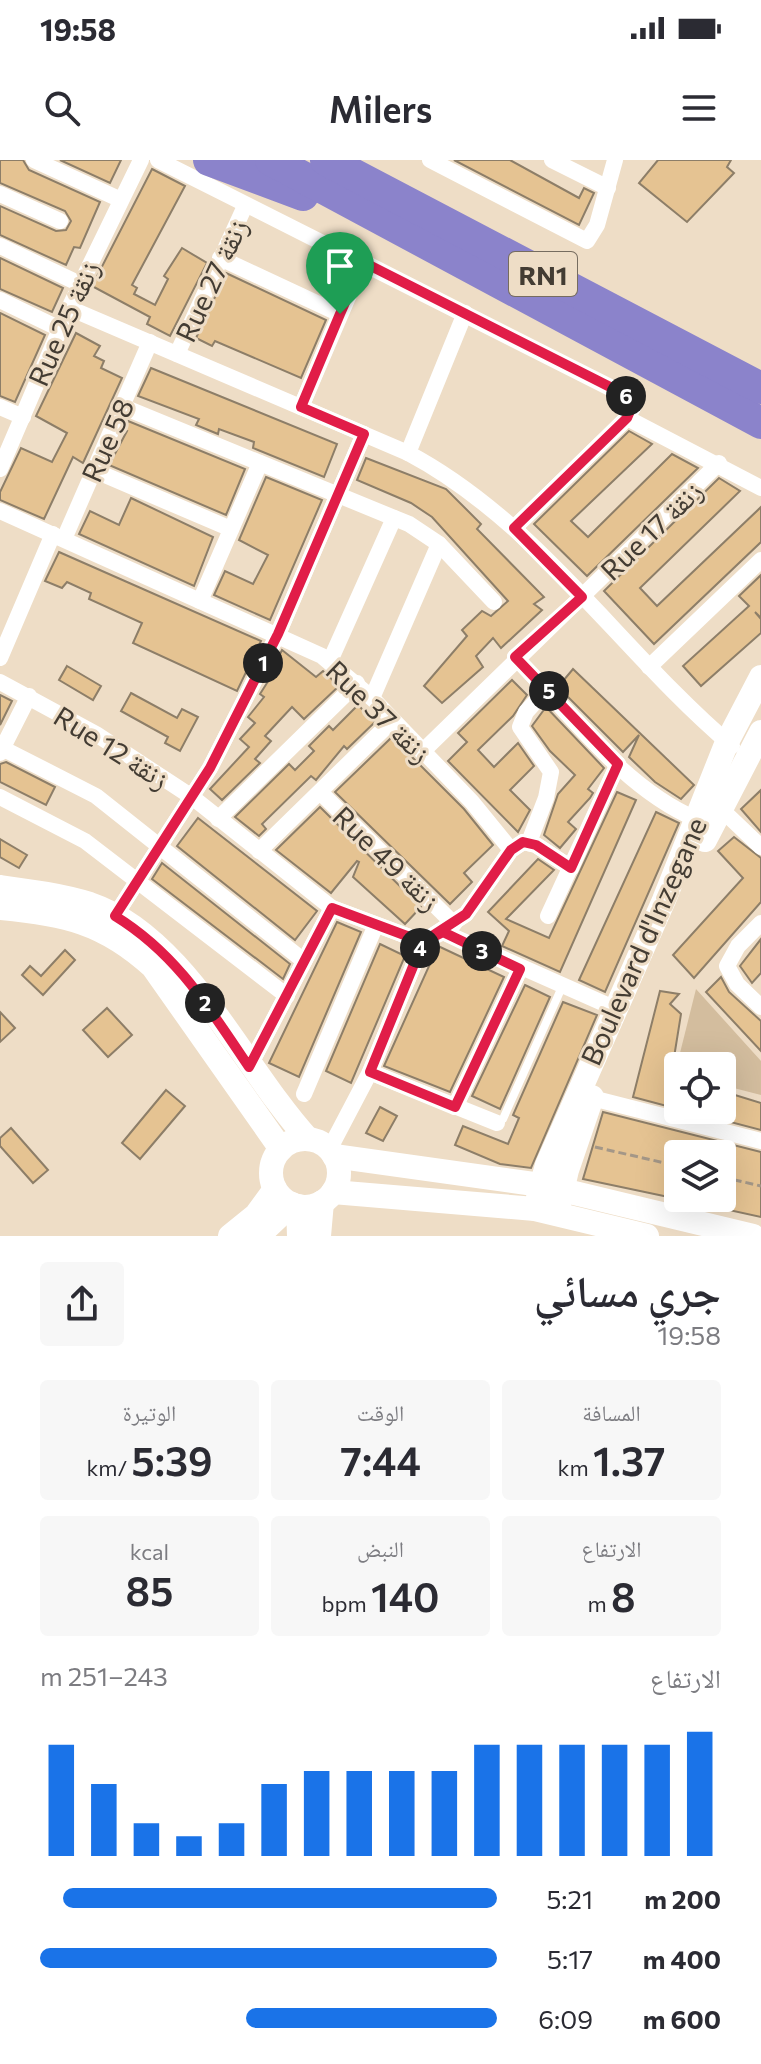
<!DOCTYPE html>
<html lang="ar">
<meta charset="utf-8">
<style>
body{margin:0;font-family:Commissioner,"Noto Naskh Arabic",sans-serif;background:#f7f7f7;color:#2b2b33;direction:rtl;height:100vh;display:flex;flex-direction:column;font-size:30px;white-space:nowrap}
*{box-sizing:border-box;margin:0}
p{font-size:26px;color:#7c7c81}
.icon{flex:none;width:44px;height:44px;fill:none;stroke:currentColor;stroke-width:2;stroke-linecap:round;stroke-linejoin:round}
.map{position:relative;height:1076px;overflow:hidden;direction:ltr}
.side{display:flex;flex-direction:column;background:#fff;flex:1}
.side>*{flex:none}
.fabs{position:absolute;left:664px;top:892px;display:grid;gap:16px}
.fabs a{display:grid;place-items:center;width:72px;height:72px;border-radius:8px;background:#fff;box-shadow:0 8px 32px #0002;font-size:40px}
.pin{position:absolute;display:grid;place-items:center;width:68px;height:68px;color:#fff;margin:-82px -34px;border-radius:50% 50% 50% 0;rotate:-45deg;box-shadow:0 0 8px #0007}
.pin .icon{rotate:45deg}
.km{position:absolute;width:40px;height:40px;margin:-20px;border-radius:50%;background:#222;color:#fff;font-size:22px;line-height:40px;text-align:center}
.round{display:grid;place-items:center;flex:none;width:84px;height:84px;border-radius:8px;background:#f7f7f7}
.headline{display:flex;align-items:center;justify-content:space-between;height:136px;padding:0 40px}
h1{font-size:44px;font-weight:600;line-height:60px}
.figures{display:grid;grid-template-columns:repeat(3,1fr);gap:12px;height:136px;padding:8px 40px}
.figures div{display:grid;align-content:center;border-radius:8px;background:#f7f7f7;text-align:center}
.figures b{font-size:40px;font-weight:600}
.figures small{font-size:22px;font-weight:400}
.figures p{font-size:22px}
.chart{height:224px;padding:16px 40px}
.chart p{display:flex;justify-content:space-between}
.chart svg{width:100%;height:144px;margin-top:8px;stroke:#1a73e8;stroke-width:6}
ul{padding:0 40px;list-style:none;font-size:26px}
li{display:grid;grid-template-columns:128px 96px 1fr;align-items:center;height:60px}
li i{height:20px;border-radius:10px;background:#1a73e8}
.status{display:flex;justify-content:space-between;align-items:center;height:56px;padding:0 40px;background:#fff;direction:ltr}
.status svg{height:22px;fill:currentColor}
header{display:flex;justify-content:space-between;align-items:center;height:104px;padding:0 40px;background:#fff;font-size:36px;font-weight:600}
.map>svg:first-child{display:block}
.green{fill:#d3bd9e}
.building{fill:#e5c392;stroke:#8d7e68;stroke-width:2}
.lines{fill:none;stroke-linecap:round;stroke-linejoin:round}
.path{stroke:#a49787;stroke-width:3;stroke-dasharray:8 4;stroke-linecap:butt}
.lane{stroke:#fff;stroke-width:8}
.street{stroke:#fff;stroke-width:16}
.secondary{stroke:#fff;stroke-width:24}
.highway{stroke:#8b83cb;stroke-width:32}
.route-casing{stroke:#fff;stroke-width:16}
.route{stroke:#e11d48;stroke-width:10}
.labels{text-anchor:middle;dominant-baseline:central;stroke-width:6;stroke-linejoin:round;paint-order:stroke}
.shield{fill:#eeddc6;stroke:#766c5f;stroke-width:2}
.shield-label{font-size:26px;font-weight:bold;fill:#433c33}
.street-label{font-size:28px;fill:#433c33;stroke:#eeddc6}
</style>
<div class="status"><b>19:58</b><svg viewBox="0 0 49 12"><path d="M0 12V9h3v3zM5 12V6h3v6zM10 12V3h3v9zM15 12V0h3v12zM26 1h20v11H26zM47 4h2v5h-2z"/></svg></div>
<header><svg class="icon" aria-label="menu" viewBox="0 0 24 24"><path d="M4 6h16M4 12h16M4 18h16"/></svg>Milers<svg class="icon" aria-label="search" viewBox="0 0 24 24"><circle cx="10" cy="10" r="6"/><path d="M15 15l6 6"/></svg></header>
<div class="map">
<svg width="761" height="1076" viewBox="0 0 761 1076">
<rect width="100%" height="100%" fill="#eeddc6"/>
<polygon class="green" points="696,829 761,901 761,935 722,925 722,906 678,906 678,913 675,913"/>
<g class="building">
<polygon points="0,0 23,0 29,10 100,42 80,88 74,87 66,105 0,75 0,46 56,71 66,70 71,61 65,51 0,23"/>
<polygon points="60,0 121,0 110,23"/>
<polygon points="454,0 510,0 579,38 584,28 594,33 579,65"/>
<polygon points="658,0 731,0 727,7 734,13 687,62 639,23"/>
<polygon points="152,9 185,26 132,125 137,128 134,134 155,145 168,119 164,116 182,88 207,103 170,176 147,164 150,157 92,126"/>
<polygon points="0,98 63,128 52,152 0,129"/>
<polygon points="226,113 326,160 301,218 215,181 212,186 196,178"/>
<polygon points="0,153 45,175 15,242 0,236"/>
<polygon points="76,173 100,186 94,196 104,201 101,208 122,218 83,303 73,297 44,359 0,340 0,332 21,288 52,302 67,273 36,256"/>
<polygon points="151,208 337,284 324,317 253,288 254,282 219,269 218,274 196,265 199,259 138,236"/>
<polygon points="128,261 245,309 226,355 109,305 127,271 124,270"/>
<polygon points="629,271 652,284 571,361 588,377 672,294 698,308 587,416 534,364"/>
<polygon points="366,298 446,329 481,364 477,369 544,437 534,444 542,450 501,488 493,478 476,496 483,507 442,543 424,526 467,476 462,470 482,451 491,456 508,441 432,357 411,343 357,320"/>
<polygon points="266,317 322,340 270,460 214,435 225,411 253,424 268,395 239,380"/>
<polygon points="719,318 740,331 640,428 657,446 761,347 761,382 654,484 604,431"/>
<polygon points="131,338 213,377 194,426 79,374 90,351 119,365"/>
<polygon points="59,392 261,481 237,531 133,483 142,463 89,439 91,433 67,422 62,428 45,421"/>
<polygon points="761,415 761,458 755,452 761,459 761,473 701,526 683,506 749,446 739,436"/>
<polygon points="282,490 316,517 323,511 339,526 304,559 292,547 265,576 271,581 255,599 260,603 222,640 210,629 249,587 240,579 255,563 248,557 264,537 260,534 274,512 272,510"/>
<polygon points="67,506 101,526 93,540 59,520"/>
<polygon points="573,509 694,625 681,639 655,622 629,597 639,575 623,592 558,527"/>
<polygon points="512,520 527,535 513,556 478,590 494,607 518,583 534,606 510,630 530,650 518,672 448,601 467,582 458,573"/>
<polygon points="131,533 177,558 182,549 198,557 180,591 165,583 168,577 121,551"/>
<polygon points="0,535 12,541 0,565"/>
<polygon points="358,545 375,562 347,589 344,586 316,620 311,616 262,664 266,669 259,676 235,657 289,604 295,610 314,591 309,586 329,566 333,570"/>
<polygon points="546,547 604,608 588,629 593,633 590,638 568,662 576,669 560,688 544,675 558,634 575,615 550,591 532,566"/>
<polygon points="392,577 464,649 493,685 464,713 472,722 450,744 335,632"/>
<polygon points="6,602 55,627 46,645 0,622 0,604"/>
<polygon points="761,630 761,672 741,649"/>
<polygon points="617,632 636,640 560,812 502,786 509,771 488,752 538,699 554,710 506,759 549,778"/>
<polygon points="320,647 421,747 405,764 353,717 359,702 357,701 331,733 276,690"/>
<polygon points="656,652 679,663 605,832 579,820"/>
<polygon points="198,658 317,751 295,780 177,686"/>
<polygon points="734,677 761,698 761,742 694,818 673,795 743,718 718,691"/>
<polygon points="0,679 27,695 19,708 0,697"/>
<polygon points="162,703 290,804 283,819 152,719"/>
<polygon points="337,762 361,772 299,917 269,903"/>
<polygon points="761,779 761,813 752,823 740,806"/>
<polygon points="380,784 405,796 351,923 326,911"/>
<polygon points="438,786 504,817 450,932 384,906"/>
<polygon points="65,790 75,800 43,835 22,815 30,806 41,816"/>
<polygon points="721,817 729,832 761,861 761,891 706,832"/>
<polygon points="525,825 550,837 500,949 472,936"/>
<polygon points="660,831 679,834 670,844 681,854 671,916 678,918 678,949 633,937"/>
<polygon points="563,842 597,855 531,1008 500,1004 455,985 463,966 508,984 519,958 513,955"/>
<polygon points="107,848 132,875 108,897 83,870"/>
<polygon points="0,852 15,868 0,882"/>
<polygon points="166,930 185,946 140,999 122,983"/>
<polygon points="722,931 761,943 761,970 700,954 700,950 722,950"/>
<polygon points="380,947 397,956 383,981 366,973"/>
<polygon points="603,952 761,992 761,1057 697,1043 697,1038 722,1038 722,994 678,994 678,1039 583,1019"/>
<polygon points="11,968 48,1010 33,1023 0,986 0,978"/>
</g>
<g class="lines">
<g class="path">
<polyline points="595,987 678,1006"/>
<polyline points="722,1017 761,1026"/>
</g>
<polyline class="lane" points="497,963 503,959 562,827"/>
<g class="street">
<polyline points="34,0 119,39"/>
<polyline points="158,0 630,238 633,248 627,258 514,368"/>
<polyline points="430,0 587,81 597,65 615,0"/>
<polyline points="552,0 608,28"/>
<polyline points="0,34 60,61"/>
<polyline points="0,86 80,124"/>
<polyline points="220,98 340,154"/>
<polyline points="0,140 60,169"/>
<path d="M69,148L408,293C538,362 621,492 732,586"/>
<polyline points="177,194 245,46"/>
<polyline points="121,246 409,364 439,384 494,442"/>
<polyline points="0,247 23,257"/>
<polyline points="301,247 363,102"/>
<polyline points="627,258 761,328"/>
<polyline points="408,293 465,153"/>
<polyline points="0,309 69,148 141,0"/>
<polyline points="93,310 231,369"/>
<polyline points="0,351 322,496 372,538 472,642 511,690"/>
<polyline points="64,379 150,182"/>
<polyline points="200,441 260,303"/>
<path d="M515,497C570,553 623,628 696,659"/>
<polyline points="0,498 53,374"/>
<polyline points="330,501 394,358"/>
<polyline points="649,507 761,400"/>
<polyline points="0,522 96,574 192,637 332,748 423,782"/>
<polyline points="372,538 439,384"/>
<polyline points="2,588 96,636 304,801"/>
<polyline points="422,592 719,303"/>
<polyline points="0,593 29,536"/>
<polyline points="320,632 454,764"/>
<polyline points="0,637 85,681 287,836"/>
<polyline points="720,648 761,687"/>
<polyline points="218,659 357,523"/>
<polyline points="529,682 546,638 551,612 520,567 526,552 547,529"/>
<polyline points="259,691 392,561"/>
<polyline points="115,756 210,608 278,474 364,274"/>
<polyline points="548,756 618,604"/>
<polyline points="761,763 738,786 727,806 737,824 761,847"/>
<polyline points="443,772 614,848"/>
<polyline points="249,907 332,748"/>
<polyline points="370,912 497,963"/>
<polyline points="304,934 375,767"/>
<polyline points="592,938 761,981"/>
<polyline points="455,947 520,809"/>
<polyline points="329,990 370,912 423,782 466,754 511,690 523,682 536,685 571,708"/>
</g>
<g class="secondary">
<polyline points="705,680 761,572"/>
<path d="M0,727C30,731 61,735 90,744C185,776 242,907 308,979"/>
<path d="M0,748C64,754 104,762 153,807L281,989"/>
<circle cx="305" cy="1013" r="34"/>
<polyline points="334,996 541,1025 753,1076"/>
<polyline points="333,1032 535,1049 647,1076"/>
<polyline points="298,1046 299,1076"/>
<polyline points="535,1049 547,1005 664,740 727,582 761,517"/>
<polyline points="557,1053 567,1010 592,937"/>
<polyline points="230,1076 256,1055 275,1029"/>
<polyline points="258,1076 292,1044"/>
<polyline points="319,1076 322,1042"/>
</g>
<g class="highway">
<polyline points="209,0 303,35"/>
<polyline points="271,0 761,263"/>
<polyline points="326,0 761,228"/>
</g>
</g>
<g class="lines">
<defs>
<path id="route" d="M340,154L301,247L364,274L278,474L210,608L115,756C177,794 209,848 249,907L332,748L423,782L443,772L520,809L455,947L370,912L423,782L466,754L511,690L523,682L536,685L571,708L618,604L515,497L582,437L514,368L627,258L633,244L620,232L363,102L340,154"/>
</defs>
<use href="#route" class="route-casing"/>
<use href="#route" class="route"/>
</g>
<g class="labels">
<rect class="shield" x="509" y="92" width="68" height="44" rx="6"/>
<g class="shield-label">
<text x="543" y="114">RN1</text>
</g>
<g class="street-label">
<text transform="translate(211 120) rotate(-65)">Rue 27 زنقة</text>
<text transform="translate(63 163) rotate(-66)">Rue 25 زنقة</text>
<text transform="translate(107 280) rotate(-66)">Rue 58</text>
<text transform="translate(651 370) rotate(-44)">Rue 17 زنقة</text>
<text transform="translate(379 551) rotate(44)">Rue 37 زنقة</text>
<text transform="translate(112 587) rotate(32)">Rue 12 زنقة</text>
<text transform="translate(387 698) rotate(44)">Rue 49 زنقة</text>
<text transform="translate(643 781) rotate(-66)">Boulevard d'Inzegane</text>
</g>
</g>
</svg>
<div class="fabs">
<a><svg class="icon" aria-label="locate" viewBox="0 0 24 24"><circle cx="12" cy="12" r="6"/><path d="M12 2v4M12 18v4M2 12h4M18 12h4"/></svg></a>
<a><svg class="icon" aria-label="layers" viewBox="0 0 24 24"><path d="M12 4l9 5-9 5-9-5zM3 14l9 5 9-5"/></svg></a>
</div>
<div class="pin" style="left:340px;top:154px;background:#1e9e55"><svg class="icon" aria-label="arrive" viewBox="0 0 24 24"><path d="M6 21V4h12l-3 4 3 4H6"/></svg></div>
<b class="km" style="left:263px;top:503px">1</b>
<b class="km" style="left:205px;top:843px">2</b>
<b class="km" style="left:482px;top:791px">3</b>
<b class="km" style="left:420px;top:788px">4</b>
<b class="km" style="left:549px;top:531px">5</b>
<b class="km" style="left:626px;top:236px">6</b>
</div>
<section class="side">
<div class="headline"><div><h1>جري مسائي</h1><p>19:58</p></div><a class="round"><svg class="icon" aria-label="share" viewBox="0 0 24 24"><path d="M12 15V3M7 8l5-5 5 5M5 13v7h14v-7"/></svg></a></div>
<div class="figures">
<div><p>المسافة</p><b>1.37<small> km</small></b></div>
<div><p>الوقت</p><b>7:44</b></div>
<div><p>الوتيرة</p><b>5:39<small> /km</small></b></div>
</div>
<div class="figures">
<div><p>الارتفاع</p><b>8<small> m</small></b></div>
<div><p>النبض</p><b>140<small> bpm</small></b></div>
<div><p>kcal</p><b>85</b></div>
</div>
<div class="chart"><p><span>الارتفاع</span>243–251 m</p>
<svg viewBox="0 0 160 44" preserveAspectRatio="none"><path d="M5 44V10M15 44V22M25 44V34M35 44V38M45 44V34M55 44V22M65 44V18M75 44V18M85 44V18M95 44V18M105 44V10M115 44V10M125 44V10M135 44V10M145 44V10M155 44V6"/></svg>
</div>
<ul>
<li><b>200 m</b>5:21<i style="width:95%"></i></li>
<li><b>400 m</b>5:17<i style="width:100%"></i></li>
<li><b>600 m</b>6:09<i style="width:55%"></i></li>
</ul>
</section>
